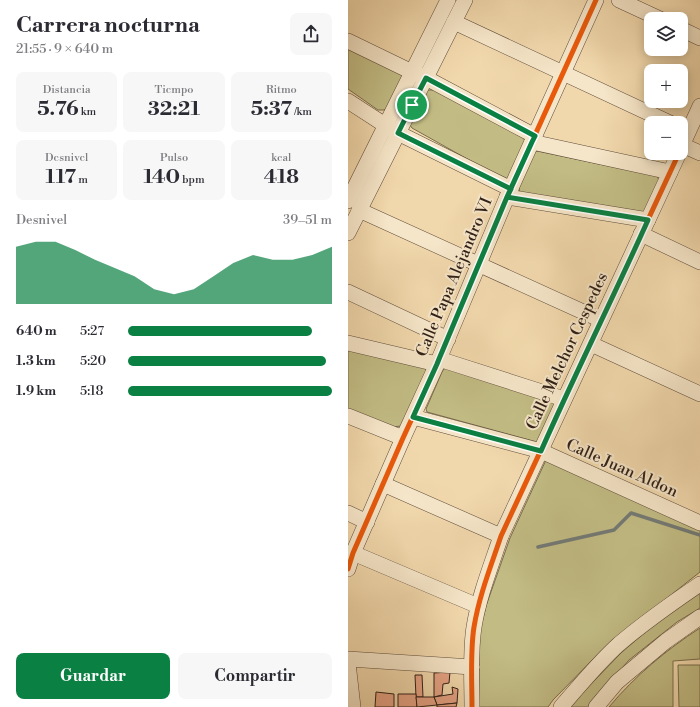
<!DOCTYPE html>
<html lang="es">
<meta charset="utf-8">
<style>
body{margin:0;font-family:"Libre Bodoni",serif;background:#f7f7f7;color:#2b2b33;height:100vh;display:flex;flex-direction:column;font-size:15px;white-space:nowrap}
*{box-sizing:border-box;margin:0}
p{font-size:13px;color:#7c7c81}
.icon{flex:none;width:22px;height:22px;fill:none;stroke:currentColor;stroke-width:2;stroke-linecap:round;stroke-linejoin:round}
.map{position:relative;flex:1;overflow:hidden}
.sheet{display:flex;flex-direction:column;background:#fff;width:348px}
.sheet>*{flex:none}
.controls{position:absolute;left:296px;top:12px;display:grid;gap:8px}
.controls a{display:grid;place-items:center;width:44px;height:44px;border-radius:8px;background:#fff;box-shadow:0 2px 10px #0003;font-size:20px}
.pin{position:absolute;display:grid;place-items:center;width:34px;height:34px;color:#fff;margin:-17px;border:2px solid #fff;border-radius:50%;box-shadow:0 1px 4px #0007}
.round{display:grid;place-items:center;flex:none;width:42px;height:42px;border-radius:8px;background:#f7f7f7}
.summary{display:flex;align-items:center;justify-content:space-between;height:68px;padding:0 16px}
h1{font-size:22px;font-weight:800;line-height:30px}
.stats{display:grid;grid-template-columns:repeat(3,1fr);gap:6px;height:68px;padding:4px 16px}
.stats div{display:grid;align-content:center;border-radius:8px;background:#f7f7f7;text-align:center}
.stats b{font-size:20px;font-weight:800}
.stats small{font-size:11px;font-weight:400}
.stats p{font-size:11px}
.chart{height:112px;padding:8px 16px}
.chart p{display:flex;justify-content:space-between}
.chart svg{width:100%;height:72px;margin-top:4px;fill:#0b8043;opacity:.7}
.action{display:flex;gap:8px;margin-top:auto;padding:8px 16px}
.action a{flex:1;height:46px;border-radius:8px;background:#0b8043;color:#fff;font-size:16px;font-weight:800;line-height:46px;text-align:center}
.action a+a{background:#f7f7f7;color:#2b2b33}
ul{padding:0 16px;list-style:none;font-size:13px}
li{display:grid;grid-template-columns:64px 48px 1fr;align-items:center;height:30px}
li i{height:10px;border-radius:5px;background:#0b8043}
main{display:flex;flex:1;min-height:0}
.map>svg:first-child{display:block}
.green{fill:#c2bc84;stroke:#786e4d}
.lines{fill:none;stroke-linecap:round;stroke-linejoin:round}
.stream{stroke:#737a76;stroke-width:3.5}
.building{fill:#e6a385;stroke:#2f1f16}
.minor-casing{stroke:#604d3c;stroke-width:16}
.minor{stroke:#f6e6c9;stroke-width:15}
.cycleway-casing{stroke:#f6e6c9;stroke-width:8}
.cycleway{stroke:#e8590c;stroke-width:5}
.route-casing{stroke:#fff;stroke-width:8}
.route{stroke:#0b8043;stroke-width:5}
.labels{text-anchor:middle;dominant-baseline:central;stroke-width:4;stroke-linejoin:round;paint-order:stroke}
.street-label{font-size:16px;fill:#2f1f16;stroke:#f6e6c9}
</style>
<main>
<section class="sheet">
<div class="summary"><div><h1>Carrera nocturna</h1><p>21:55 · 9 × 640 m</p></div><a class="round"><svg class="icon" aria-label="share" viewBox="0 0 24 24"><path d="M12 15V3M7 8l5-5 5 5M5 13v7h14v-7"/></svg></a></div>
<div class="stats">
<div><p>Distancia</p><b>5.76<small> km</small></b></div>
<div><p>Tiempo</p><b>32:21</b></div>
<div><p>Ritmo</p><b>5:37<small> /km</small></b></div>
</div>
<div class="stats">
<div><p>Desnivel</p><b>117<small> m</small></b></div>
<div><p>Pulso</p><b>140<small> bpm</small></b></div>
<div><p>kcal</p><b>418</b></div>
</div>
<div class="chart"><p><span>Desnivel</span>39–51 m</p>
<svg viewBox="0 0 160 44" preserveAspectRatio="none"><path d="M0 44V9L10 6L20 6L30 11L40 17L50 22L60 27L70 35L80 38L90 35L100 27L110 19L120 14L130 17L140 17L150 14L160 9V44z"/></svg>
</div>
<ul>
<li><b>640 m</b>5:27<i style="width:90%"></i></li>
<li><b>1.3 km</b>5:20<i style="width:97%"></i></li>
<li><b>1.9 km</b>5:18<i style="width:100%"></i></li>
</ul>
<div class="action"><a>Guardar</a><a>Compartir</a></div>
</section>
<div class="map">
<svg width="352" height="707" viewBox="0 0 352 707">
<rect width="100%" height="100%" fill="#f1d8ac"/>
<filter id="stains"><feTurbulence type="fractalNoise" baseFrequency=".005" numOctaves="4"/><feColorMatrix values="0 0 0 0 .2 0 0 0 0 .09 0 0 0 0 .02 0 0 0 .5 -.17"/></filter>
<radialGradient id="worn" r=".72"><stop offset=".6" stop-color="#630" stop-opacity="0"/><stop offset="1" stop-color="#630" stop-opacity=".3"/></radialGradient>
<g class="green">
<polygon points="0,46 54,74 54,77 39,108 36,110 30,110 0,89"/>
<polygon points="79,90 86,90 174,136 177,141 162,179 155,179 64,128 62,125"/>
<polygon points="189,151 309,176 311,180 298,210 295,212 172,192 171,188 186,153"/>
<polygon points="0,349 77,368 79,371 53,426 44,427 0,410"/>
<polygon points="100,367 210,401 189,442 79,412 78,409 94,372 96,369"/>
<polygon points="198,460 352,529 352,572 258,646 205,700 200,707 131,707 131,634 138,606 162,538"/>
<polygon points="352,593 352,608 329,622 281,660 240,707 221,707 273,653 317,615"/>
<path d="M352,628V659L325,661V707H261C287,676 318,650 352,628Z"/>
<polygon points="330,665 352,665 352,707 331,707"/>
</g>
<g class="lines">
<polyline class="stream" points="190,547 266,530 283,513 352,535"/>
</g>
<g class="building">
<polygon points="102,672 101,683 95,684 94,695 86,697 86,673"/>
<polygon points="67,675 74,675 75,697 68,697"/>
<polygon points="104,687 110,689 109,703 89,705 86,697 105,694"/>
<polygon points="28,692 46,694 46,707 27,707"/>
<polygon points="50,694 68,694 69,707 50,707"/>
<polygon points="68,697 86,697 89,705 69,707"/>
<polygon points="109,703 108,707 89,707 89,705"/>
</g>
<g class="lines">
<defs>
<g id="minor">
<polyline points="271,0 312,19"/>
<polyline points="106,22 322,123"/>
<polyline points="333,29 352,38"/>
<polyline points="0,41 64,72 78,78 187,136"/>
<polyline points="0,101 37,125 50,133 163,189"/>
<polyline points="184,142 322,172"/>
<polyline points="334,145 352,153"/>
<polyline points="333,148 352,106"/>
<polyline points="159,197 300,220"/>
<polyline points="0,201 100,0"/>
<polyline points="11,210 253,320"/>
<polyline points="0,233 117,0"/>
<polyline points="293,234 352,262"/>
<polyline points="0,292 100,339"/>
<polyline points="0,343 89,364"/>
<polyline points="243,344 352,394"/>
<polyline points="91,359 216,399"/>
<polyline points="0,416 55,438"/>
<polyline points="65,417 193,451 352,523"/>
<polyline points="35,484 153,536"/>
<polyline points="0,513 19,522"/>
<polyline points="5,553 130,606"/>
<polyline points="0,569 5,553 55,438 89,364 159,197 248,0"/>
<polyline points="0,659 124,667"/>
<polyline points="0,663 5,707"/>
<path d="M124,707C124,682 122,652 126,627C131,596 143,566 153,536L331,153"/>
<path d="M213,707C232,685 250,663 271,644C297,622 324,603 352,584"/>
<polyline points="248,707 269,682 318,641 352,617"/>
</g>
</defs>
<use href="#minor" class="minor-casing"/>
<use href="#minor" class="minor"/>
<defs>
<g id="cycleway">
<polyline points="0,569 5,553 55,438 89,364 159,197 248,0"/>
<path d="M124,707C124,682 122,652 126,627C131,596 143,566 153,536L331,153"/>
</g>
</defs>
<use href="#cycleway" class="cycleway-casing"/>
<use href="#cycleway" class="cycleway"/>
</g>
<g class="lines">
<defs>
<path id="route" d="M64,105L50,133L163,189L159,197L91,359L89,364L65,417L193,451C227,374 265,298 300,220L159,197L184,142L187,136L78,78L64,105"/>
</defs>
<use href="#route" class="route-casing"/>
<use href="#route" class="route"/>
</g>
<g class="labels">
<g class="street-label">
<text transform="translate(106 277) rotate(-67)">Calle Papa Alejandro VI</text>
<text transform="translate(219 351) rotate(-65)">Calle Melchor Cespedes</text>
<text transform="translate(274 468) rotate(24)">Calle Juan Aldon</text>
</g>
</g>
<rect width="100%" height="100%" filter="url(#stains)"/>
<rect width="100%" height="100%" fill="url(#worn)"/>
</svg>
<div class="controls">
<a><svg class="icon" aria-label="layers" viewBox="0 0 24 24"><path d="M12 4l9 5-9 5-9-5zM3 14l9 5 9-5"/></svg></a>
<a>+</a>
<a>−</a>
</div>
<div class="pin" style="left:64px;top:105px;background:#1e9e55"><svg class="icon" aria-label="arrive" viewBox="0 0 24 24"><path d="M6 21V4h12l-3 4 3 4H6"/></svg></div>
</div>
</main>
